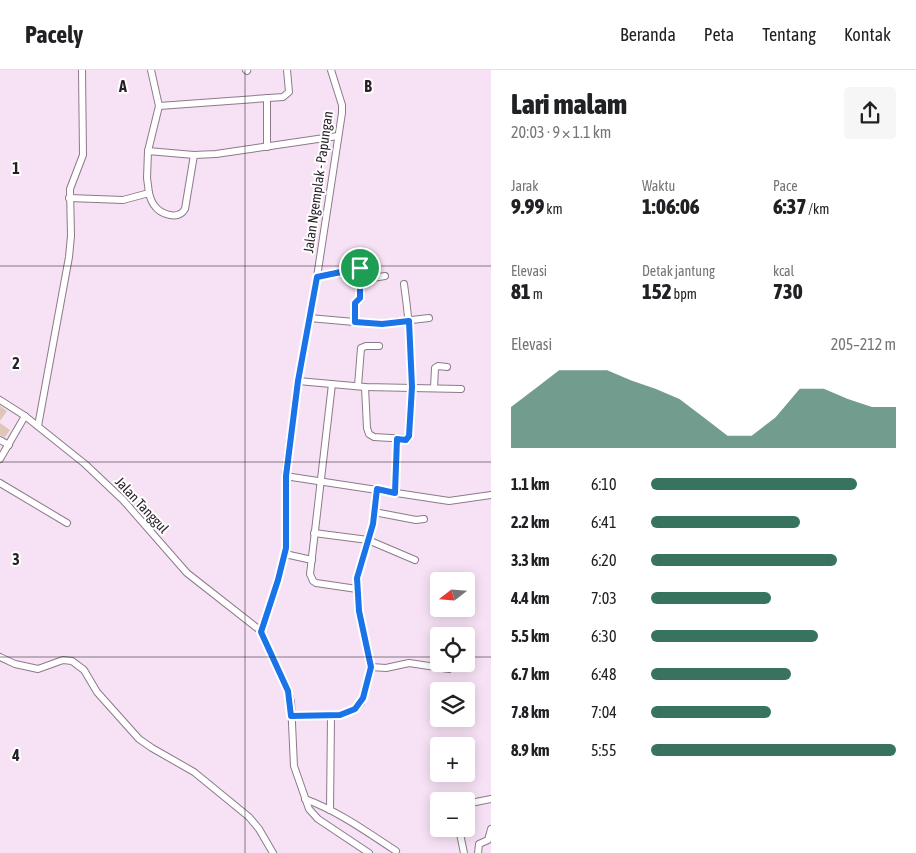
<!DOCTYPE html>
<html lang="id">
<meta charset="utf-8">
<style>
body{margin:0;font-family:"Asap Condensed",sans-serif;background:#f6f6f6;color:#202124;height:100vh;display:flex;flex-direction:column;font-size:19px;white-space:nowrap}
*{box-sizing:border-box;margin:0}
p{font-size:16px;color:#757577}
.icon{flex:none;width:28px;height:28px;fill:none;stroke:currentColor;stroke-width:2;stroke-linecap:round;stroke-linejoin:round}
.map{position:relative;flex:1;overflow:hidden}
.sheet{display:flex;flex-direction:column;background:#fff;width:425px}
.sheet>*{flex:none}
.needle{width:32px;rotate:253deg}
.controls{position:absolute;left:430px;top:502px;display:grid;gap:10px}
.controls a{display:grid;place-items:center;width:45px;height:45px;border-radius:5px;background:#fff;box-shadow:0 2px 12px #0003;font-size:25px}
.pin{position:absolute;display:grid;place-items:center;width:42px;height:42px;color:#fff;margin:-21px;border:2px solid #fff;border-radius:50%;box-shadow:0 1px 5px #0007}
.round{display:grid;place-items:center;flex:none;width:52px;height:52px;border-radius:5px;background:#f6f6f6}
.headline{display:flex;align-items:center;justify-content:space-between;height:85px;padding:0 20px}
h1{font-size:28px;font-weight:800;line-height:38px}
.figures{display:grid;grid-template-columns:repeat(3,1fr);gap:8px;height:85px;padding:5px 20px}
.figures div{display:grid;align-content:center}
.figures b{font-size:21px;font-weight:800}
.figures small{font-size:14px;font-weight:400}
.figures p{font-size:14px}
.chart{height:140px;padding:10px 20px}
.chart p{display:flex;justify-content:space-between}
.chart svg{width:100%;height:90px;margin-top:5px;fill:#37735e;opacity:.7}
ul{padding:0 20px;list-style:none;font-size:16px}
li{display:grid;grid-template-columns:80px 60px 1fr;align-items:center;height:38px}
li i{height:12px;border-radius:6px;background:#37735e}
header{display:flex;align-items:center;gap:30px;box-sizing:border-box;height:70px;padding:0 25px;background:#fff;border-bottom:1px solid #e0e0e0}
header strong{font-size:24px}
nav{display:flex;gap:28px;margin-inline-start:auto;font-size:18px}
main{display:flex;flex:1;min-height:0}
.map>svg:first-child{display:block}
.building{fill:#dfc6b9}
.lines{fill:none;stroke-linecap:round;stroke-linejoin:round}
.minor-casing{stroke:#8c7a8b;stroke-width:8}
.minor{stroke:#fff;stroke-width:6}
.route-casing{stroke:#fff;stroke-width:10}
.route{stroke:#1a73e8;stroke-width:6}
.grid{fill:none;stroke:#261f26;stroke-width:1;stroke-opacity:0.55}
.labels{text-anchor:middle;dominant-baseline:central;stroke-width:4;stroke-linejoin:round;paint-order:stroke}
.street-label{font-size:14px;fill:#261f26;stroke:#fff}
.grid-label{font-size:16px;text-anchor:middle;font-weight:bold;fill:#261f26;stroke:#fff;stroke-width:4;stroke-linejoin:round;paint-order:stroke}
</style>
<header>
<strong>Pacely</strong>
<nav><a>Beranda</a><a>Peta</a><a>Tentang</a><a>Kontak</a></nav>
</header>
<main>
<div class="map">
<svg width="491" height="783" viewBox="0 0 491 783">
<rect width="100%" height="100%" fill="#f7e2f5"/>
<g class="building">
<polygon points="0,336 7,341 0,351"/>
<polygon points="0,353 10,360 5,367 0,365"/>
</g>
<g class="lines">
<defs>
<g id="minor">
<polyline points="246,0 247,1"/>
<polyline points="331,0 342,35 342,43 317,207 298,311 285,406 286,478 278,510 261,561 288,621 291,632 294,696 309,739 318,749 369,783"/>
<polyline points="159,36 283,27 289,22 287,0"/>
<polyline points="267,77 267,28"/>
<polyline points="148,81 159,36 151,0"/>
<polyline points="149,123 147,108 148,81 194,85 216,84 338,66"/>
<path d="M69,128L123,130L149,123C150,127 151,131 154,135C160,144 178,151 185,139L194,85"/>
<polyline points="317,207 360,198 360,210 385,206"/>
<polyline points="309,248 377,254 429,248"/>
<polyline points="355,252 355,233 360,228 360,210"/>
<polyline points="298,311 365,317 461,319"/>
<polyline points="332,314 310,504 313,511 316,513 357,519"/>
<polyline points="358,316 361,278 366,276 379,276"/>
<path d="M365,317L367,358L369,364L374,367L408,369C411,359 410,348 411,338C413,296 410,256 404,214"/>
<polyline points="434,318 435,298 438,296 447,297"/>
<polyline points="0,330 25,346 85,394 123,430 187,503 261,561"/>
<polyline points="38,356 69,187 71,166 70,119 83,85 82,0"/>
<polyline points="0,370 9,375"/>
<polyline points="0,389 25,346"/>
<polyline points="285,406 449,431 491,425"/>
<polyline points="0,413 67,453"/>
<polyline points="395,423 397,369"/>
<polyline points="374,442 416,450 424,449"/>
<polyline points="314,463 368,470 415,490"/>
<polyline points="285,484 312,490"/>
<polyline points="0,587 15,594 38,599 63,590 72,591 84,600 97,622 139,669 152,678 194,702 249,747 259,759 273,783"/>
<polyline points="371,597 386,598 409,593 449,599"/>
<polyline points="291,645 331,646 340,645 355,639 361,633 363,627 371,597 359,541 357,508 373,454 377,419"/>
<path d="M305,729C338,741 367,762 396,781"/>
<polyline points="466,734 491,729"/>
<polyline points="330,740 331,646"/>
<polyline points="459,759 464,783"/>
<polyline points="478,783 479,774 488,770 491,759"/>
</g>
</defs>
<use href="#minor" class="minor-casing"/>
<use href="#minor" class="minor"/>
</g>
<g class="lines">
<defs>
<polygon id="route" points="360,198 360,228 355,233 355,252 382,254 409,251 412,317 409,366 406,370 397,369 395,423 377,419 373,454 357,508 359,541 371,597 363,628 355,639 340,645 291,646 288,621 261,562 278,510 286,478 286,406 298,311 317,207"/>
</defs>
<use href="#route" class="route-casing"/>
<use href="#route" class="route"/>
</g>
<path class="grid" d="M245,0V783M0,196H491M0,392H491M0,587H439M466,587H491"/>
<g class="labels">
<g class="street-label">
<text transform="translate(318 112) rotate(-82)">Jalan Ngemplak - Papungan</text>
<text transform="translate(142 435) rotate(47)">Jalan Tanggul</text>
</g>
</g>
<g class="grid-label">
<text x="123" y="22">A</text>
<text x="368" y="22">B</text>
<text x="16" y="104">1</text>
<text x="16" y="299">2</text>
<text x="16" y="495">3</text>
<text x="16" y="691">4</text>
</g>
</svg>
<div class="controls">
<a><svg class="needle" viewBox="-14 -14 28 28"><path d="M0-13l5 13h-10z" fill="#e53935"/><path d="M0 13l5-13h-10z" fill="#757577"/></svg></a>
<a><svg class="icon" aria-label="locate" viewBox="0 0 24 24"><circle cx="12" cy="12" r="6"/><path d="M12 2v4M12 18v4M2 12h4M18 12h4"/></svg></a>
<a><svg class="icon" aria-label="layers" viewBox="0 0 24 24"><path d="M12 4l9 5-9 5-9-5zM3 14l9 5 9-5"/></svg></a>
<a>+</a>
<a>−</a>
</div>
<div class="pin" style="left:360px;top:198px;background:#1e9e55"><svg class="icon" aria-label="arrive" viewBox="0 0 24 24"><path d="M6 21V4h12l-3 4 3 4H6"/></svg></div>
</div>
<section class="sheet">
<div class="headline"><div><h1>Lari malam</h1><p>20:03 · 9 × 1.1 km</p></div><a class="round"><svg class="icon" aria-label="share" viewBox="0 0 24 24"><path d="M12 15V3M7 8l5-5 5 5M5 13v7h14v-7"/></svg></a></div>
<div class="figures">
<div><p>Jarak</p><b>9.99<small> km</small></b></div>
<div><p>Waktu</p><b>1:06:06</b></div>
<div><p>Pace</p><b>6:37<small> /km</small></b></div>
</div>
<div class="figures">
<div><p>Elevasi</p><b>81<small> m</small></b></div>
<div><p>Detak jantung</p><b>152<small> bpm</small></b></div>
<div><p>kcal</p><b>730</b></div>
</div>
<div class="chart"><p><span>Elevasi</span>205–212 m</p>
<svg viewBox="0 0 160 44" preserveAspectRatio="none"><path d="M0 44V24L10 15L20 6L30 6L40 6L50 11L60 15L70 20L80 29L90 38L100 38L110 29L120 15L130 15L140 20L150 24L160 24V44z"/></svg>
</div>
<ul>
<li><b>1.1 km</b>6:10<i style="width:84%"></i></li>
<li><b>2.2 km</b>6:41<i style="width:61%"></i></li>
<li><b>3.3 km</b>6:20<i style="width:76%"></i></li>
<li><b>4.4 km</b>7:03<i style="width:49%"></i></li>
<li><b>5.5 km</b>6:30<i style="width:68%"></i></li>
<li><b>6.7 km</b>6:48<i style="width:57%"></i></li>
<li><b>7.8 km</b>7:04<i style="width:49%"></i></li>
<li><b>8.9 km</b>5:55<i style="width:100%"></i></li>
</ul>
</section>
</main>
